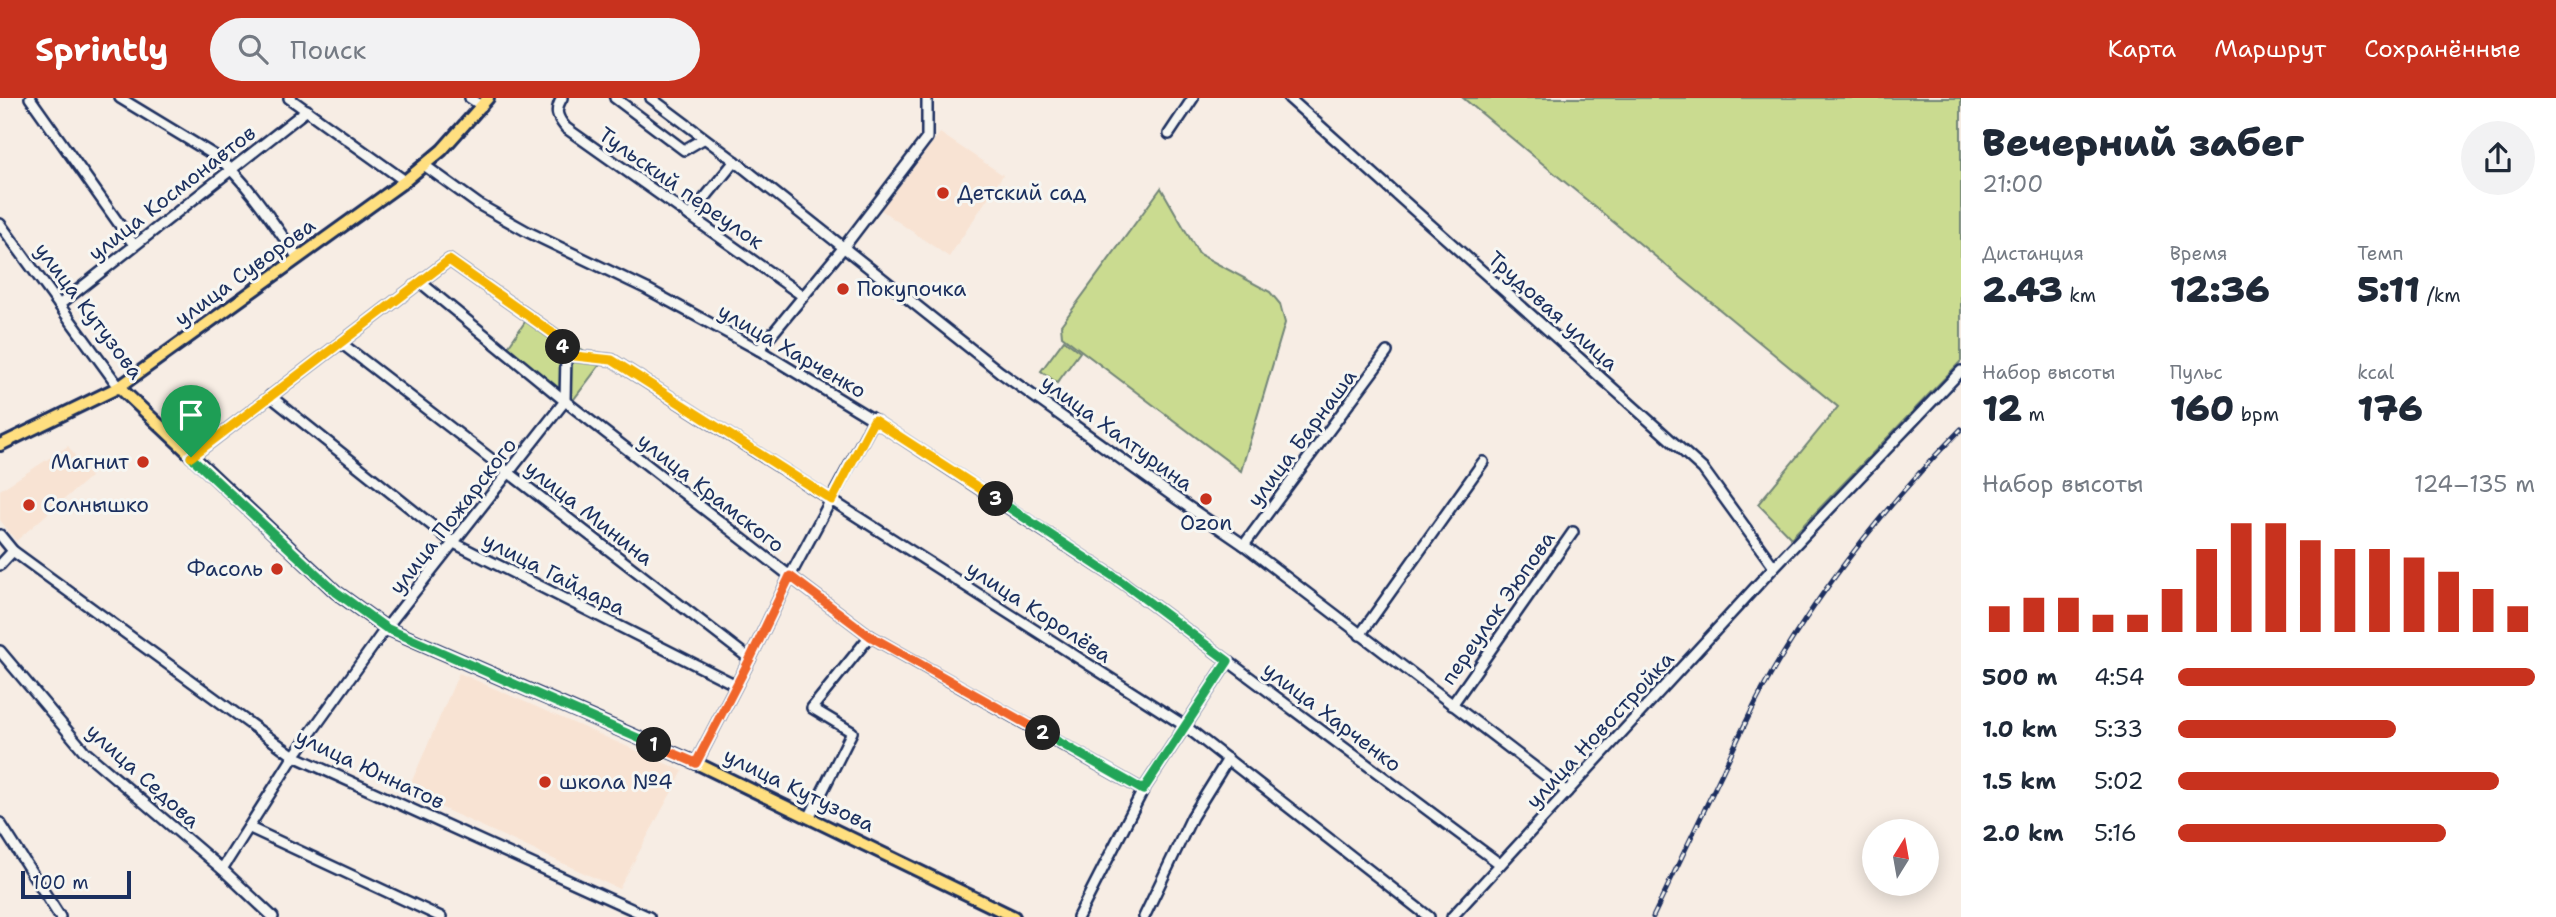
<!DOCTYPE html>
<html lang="ru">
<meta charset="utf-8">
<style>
body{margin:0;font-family:"Shantell Sans",sans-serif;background:#f2f2f3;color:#1f2937;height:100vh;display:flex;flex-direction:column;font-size:26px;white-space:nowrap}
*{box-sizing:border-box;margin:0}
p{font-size:23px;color:#747a83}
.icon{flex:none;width:38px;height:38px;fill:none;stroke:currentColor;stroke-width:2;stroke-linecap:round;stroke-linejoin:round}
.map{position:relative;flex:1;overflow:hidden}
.drawer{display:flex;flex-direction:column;background:#fff;width:595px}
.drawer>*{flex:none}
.needle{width:46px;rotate:11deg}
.tools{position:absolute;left:1862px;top:721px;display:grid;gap:14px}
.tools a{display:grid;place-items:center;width:77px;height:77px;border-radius:50%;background:#fff;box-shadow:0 4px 18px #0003;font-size:35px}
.scale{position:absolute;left:21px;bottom:18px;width:110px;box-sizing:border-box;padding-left:7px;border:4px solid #1b2f5e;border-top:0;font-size:19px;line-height:24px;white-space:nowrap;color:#1b2f5e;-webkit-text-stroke:5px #f6f6f2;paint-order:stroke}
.pin{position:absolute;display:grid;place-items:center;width:60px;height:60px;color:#fff;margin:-72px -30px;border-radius:50% 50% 50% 0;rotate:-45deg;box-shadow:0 0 7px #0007}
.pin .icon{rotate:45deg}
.km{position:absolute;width:35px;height:35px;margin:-18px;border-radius:50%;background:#222;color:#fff;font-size:19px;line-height:35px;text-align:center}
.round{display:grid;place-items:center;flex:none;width:74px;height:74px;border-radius:37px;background:#f2f2f3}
.headline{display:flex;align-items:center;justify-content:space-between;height:119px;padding:0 21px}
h1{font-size:38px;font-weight:800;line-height:52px}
.metrics{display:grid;grid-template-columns:repeat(3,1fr);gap:10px;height:119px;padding:7px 21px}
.metrics div{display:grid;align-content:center}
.metrics b{font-size:35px;font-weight:800}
.metrics small{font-size:19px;font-weight:400}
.metrics p{font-size:19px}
.chart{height:196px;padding:14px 21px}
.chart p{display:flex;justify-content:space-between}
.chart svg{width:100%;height:126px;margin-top:7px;stroke:#c8321e;stroke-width:6}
ul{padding:0 21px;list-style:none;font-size:23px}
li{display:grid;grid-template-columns:112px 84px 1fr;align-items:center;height:52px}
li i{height:18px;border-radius:9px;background:#c8321e}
header{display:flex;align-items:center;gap:42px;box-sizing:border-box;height:98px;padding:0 35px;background:#c8321e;color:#fff}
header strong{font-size:33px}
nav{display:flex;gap:38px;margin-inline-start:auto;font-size:24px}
.search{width:490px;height:63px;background:#f2f2f3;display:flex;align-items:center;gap:18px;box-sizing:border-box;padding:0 24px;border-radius:38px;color:#747a83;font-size:26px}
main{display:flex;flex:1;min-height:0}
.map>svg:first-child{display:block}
.built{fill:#f8e3d3}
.green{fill:#cadb90;stroke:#728577;stroke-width:2}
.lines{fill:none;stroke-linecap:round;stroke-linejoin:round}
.minor-casing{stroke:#1b2f5e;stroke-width:14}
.major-casing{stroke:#1b2f5e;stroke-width:16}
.minor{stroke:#f6f6f2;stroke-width:9}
.major{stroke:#ffdf80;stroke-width:10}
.rail-casing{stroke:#1b2f5e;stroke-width:5}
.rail{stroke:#f6f6f2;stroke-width:2.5;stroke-dasharray:8;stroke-linecap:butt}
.split-1-casing{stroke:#fff;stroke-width:14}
.split-2-casing{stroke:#fff;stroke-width:14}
.split-3-casing{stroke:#fff;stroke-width:14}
.split-4-casing{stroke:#fff;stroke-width:14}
.split-5-casing{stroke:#fff;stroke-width:14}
.split-1{stroke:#22a559;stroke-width:9}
.split-2{stroke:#f0652b;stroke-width:9}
.split-3{stroke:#22a559;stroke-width:9}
.split-4{stroke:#f5b400;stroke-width:9}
.split-5{stroke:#f5b400;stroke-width:9}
.poi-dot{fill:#c8321e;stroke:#f6f6f2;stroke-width:2.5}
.labels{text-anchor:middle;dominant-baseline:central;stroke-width:6;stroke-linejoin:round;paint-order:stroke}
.street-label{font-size:21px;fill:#1b2f5e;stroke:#f6f6f2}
.poi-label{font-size:21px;fill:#1b2f5e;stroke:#f6f6f2;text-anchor:start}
</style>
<header>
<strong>Sprintly</strong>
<div class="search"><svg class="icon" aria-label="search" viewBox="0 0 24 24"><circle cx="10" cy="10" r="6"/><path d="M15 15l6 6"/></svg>Поиск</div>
<nav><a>Карта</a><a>Маршрут</a><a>Сохранённые</a></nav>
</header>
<main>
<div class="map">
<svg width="1961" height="819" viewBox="0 0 1961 819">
<rect width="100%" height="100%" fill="#f7ede4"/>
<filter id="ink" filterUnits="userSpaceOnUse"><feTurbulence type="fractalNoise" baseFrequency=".0143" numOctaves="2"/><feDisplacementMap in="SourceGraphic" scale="14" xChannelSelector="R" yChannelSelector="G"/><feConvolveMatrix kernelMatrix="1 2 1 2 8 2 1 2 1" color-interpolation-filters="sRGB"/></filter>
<g filter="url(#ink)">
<g class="built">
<polygon points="940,35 1003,77 949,159 881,112"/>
<polygon points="68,348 90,379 16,443 0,422 0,392"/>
<polygon points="459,575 683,673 619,791 407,694"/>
</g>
<g class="green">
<polygon points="1463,0 1961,0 1961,263 1791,440 1758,406 1838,309"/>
<polygon points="1161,90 1199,156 1270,194 1280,206 1285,225 1241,373 1062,238 1061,227"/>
<polygon points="529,218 602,264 574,301 565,303 505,253"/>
<polygon points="1064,242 1080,254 1057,285 1041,273"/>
</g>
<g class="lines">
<defs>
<g id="minor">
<polyline points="30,0 134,147"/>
<path d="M120,0L219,60C251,89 273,125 298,160"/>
<polyline points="289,0 405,83"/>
<polyline points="470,0 482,8"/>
<path d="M562,0C554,13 557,19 566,30L803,198"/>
<polyline points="615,0 684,52 703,41"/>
<polyline points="651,0 735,63 1000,274 1177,401 1244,447 1567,694"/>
<polyline points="1289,0 1703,371 1774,469"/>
<polyline points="1169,36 1193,0"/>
<polyline points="424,67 478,106 528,134 647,191 759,252 874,322 1122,484 1500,766"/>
<polyline points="690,118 735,63"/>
<polyline points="0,126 119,289"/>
<polyline points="420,184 565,303 790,478 870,538 1143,692"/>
<polyline points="59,207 307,12"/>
<polyline points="341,245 750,561"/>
<polyline points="759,252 844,149 927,40 927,0"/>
<polyline points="270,298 454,445 736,587"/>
<polyline points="191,359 449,162 561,241 566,257"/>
<polyline points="0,437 13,453 294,658 649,819"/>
<polyline points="1244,447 1387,254"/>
<polyline points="0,467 13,453"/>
<polyline points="1360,537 1483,364"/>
<polyline points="0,553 85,654 222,771 273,819"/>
<polyline points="1452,607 1573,434"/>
<polyline points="696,665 750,561 790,478 874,322"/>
<polyline points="810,718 852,634 812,610 870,538"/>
<polyline points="0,725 60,819"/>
<polyline points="250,730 441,819"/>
<polyline points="222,771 294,658 386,530 565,303 566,257 612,262 1185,628 1429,819"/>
<polyline points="1078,819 1143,692 1228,563"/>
<polyline points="1144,819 1192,719 1228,661"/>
<polyline points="1452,819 1774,469 1961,273"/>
</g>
<g id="major">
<polyline points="119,289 336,494 386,530 696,665 1014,819"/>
<polyline points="0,347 119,289 405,83 442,52 488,0"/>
</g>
</defs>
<use href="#minor" class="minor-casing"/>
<use href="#major" class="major-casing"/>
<use href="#minor" class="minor"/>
<use href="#major" class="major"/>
<defs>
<path id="rail" d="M1653,819C1676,771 1699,723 1722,675C1740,636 1758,597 1780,561C1831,477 1892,401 1961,331"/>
</defs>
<use href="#rail" class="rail-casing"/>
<use href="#rail" class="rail"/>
</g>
</g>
<g class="lines" filter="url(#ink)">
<defs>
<polyline id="split-1" points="191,359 336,494 386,530 654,647"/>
<polyline id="split-2" points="654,647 696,665 750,561 790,478 870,538 1043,635"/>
<polyline id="split-3" points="996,401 1122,484 1228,563 1143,692 1043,635"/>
<polyline id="split-4" points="563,249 566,257 612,262 832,402 874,322 996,401"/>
<polyline id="split-5" points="191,359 449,162 561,241 563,249"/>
</defs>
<use href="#split-1" class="split-1-casing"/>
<use href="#split-2" class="split-2-casing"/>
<use href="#split-3" class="split-3-casing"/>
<use href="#split-4" class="split-4-casing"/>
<use href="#split-5" class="split-5-casing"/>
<use href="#split-1" class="split-1"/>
<use href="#split-2" class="split-2"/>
<use href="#split-3" class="split-3"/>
<use href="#split-4" class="split-4"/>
<use href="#split-5" class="split-5"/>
</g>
<g class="poi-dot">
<circle cx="943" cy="95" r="7"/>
<circle cx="843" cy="191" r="7"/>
<circle cx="143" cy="364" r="7"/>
<circle cx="1206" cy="401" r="7"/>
<circle cx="29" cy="407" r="7"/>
<circle cx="277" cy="471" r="7"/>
<circle cx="545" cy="684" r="7"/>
</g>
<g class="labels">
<g class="street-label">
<text transform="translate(681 90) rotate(35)">Тульский переулок</text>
<text transform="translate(172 95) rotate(-38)">улица Космонавтов</text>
<text transform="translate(245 174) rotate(-36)">улица Суворова</text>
<text transform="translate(89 213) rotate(53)">улица Кутузова</text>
<text transform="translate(1553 213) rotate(42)">Трудовая улица</text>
<text transform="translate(792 253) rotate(30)">улица Харченко</text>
<text transform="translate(1117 335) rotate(36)">улица Халтурина</text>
<text transform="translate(1302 340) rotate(-53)">улица Барнаша</text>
<text transform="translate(711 395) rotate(38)">улица Крамского</text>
<text transform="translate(589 415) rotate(38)">улица Минина</text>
<text transform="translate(453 418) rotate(-52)">улица Пожарского</text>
<text transform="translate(554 476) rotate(27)">улица Гайдара</text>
<text transform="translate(1498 510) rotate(-55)">переулок Эюпова</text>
<text transform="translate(1039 514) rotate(33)">улица Королёва</text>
<text transform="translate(1332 619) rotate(37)">улица Харченко</text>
<text transform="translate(1600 632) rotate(-47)">улица Новостройка</text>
<text transform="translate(370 671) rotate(25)">улица Юннатов</text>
<text transform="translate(143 678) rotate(42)">улица Седова</text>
<text transform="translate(799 692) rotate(26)">улица Кутузова</text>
</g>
<g class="poi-label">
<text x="957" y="95">Детский сад</text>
<text x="857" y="191">Покупочка</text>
<text x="129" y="364" text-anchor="end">Магнит</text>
<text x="43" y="407">Солнышко</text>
<text x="1206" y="425" text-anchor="middle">Ozon</text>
<text x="263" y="471" text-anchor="end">Фасоль</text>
<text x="559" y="684">школа №4</text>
</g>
</g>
</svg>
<div class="tools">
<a><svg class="needle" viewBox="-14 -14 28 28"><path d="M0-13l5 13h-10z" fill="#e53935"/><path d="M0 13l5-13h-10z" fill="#747a83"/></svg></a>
</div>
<div class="scale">100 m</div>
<div class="pin" style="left:191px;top:359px;background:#1e9e55"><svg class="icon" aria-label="arrive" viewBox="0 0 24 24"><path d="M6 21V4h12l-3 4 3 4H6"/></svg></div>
<b class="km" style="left:654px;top:647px">1</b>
<b class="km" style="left:1043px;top:635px">2</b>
<b class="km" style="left:996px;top:401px">3</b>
<b class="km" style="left:563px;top:249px">4</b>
</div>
<section class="drawer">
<div class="headline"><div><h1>Вечерний забег</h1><p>21:00</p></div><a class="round"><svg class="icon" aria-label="share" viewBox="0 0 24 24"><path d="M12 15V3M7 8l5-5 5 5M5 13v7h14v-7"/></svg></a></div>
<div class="metrics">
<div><p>Дистанция</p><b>2.43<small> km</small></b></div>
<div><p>Время</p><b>12:36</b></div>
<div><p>Темп</p><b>5:11<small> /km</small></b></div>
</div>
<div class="metrics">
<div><p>Набор высоты</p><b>12<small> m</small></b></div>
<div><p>Пульс</p><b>160<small> bpm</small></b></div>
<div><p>kcal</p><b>176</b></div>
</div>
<div class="chart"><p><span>Набор высоты</span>124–135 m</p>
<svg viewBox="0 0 160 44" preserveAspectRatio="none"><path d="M5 44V35M15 44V32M25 44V32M35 44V38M45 44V38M55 44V29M65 44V15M75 44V6M85 44V6M95 44V12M105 44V15M115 44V15M125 44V18M135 44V23M145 44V29M155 44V35"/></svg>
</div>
<ul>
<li><b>500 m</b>4:54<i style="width:100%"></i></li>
<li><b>1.0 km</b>5:33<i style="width:61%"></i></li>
<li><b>1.5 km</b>5:02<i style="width:90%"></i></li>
<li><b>2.0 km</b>5:16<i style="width:75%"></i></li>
</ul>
</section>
</main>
